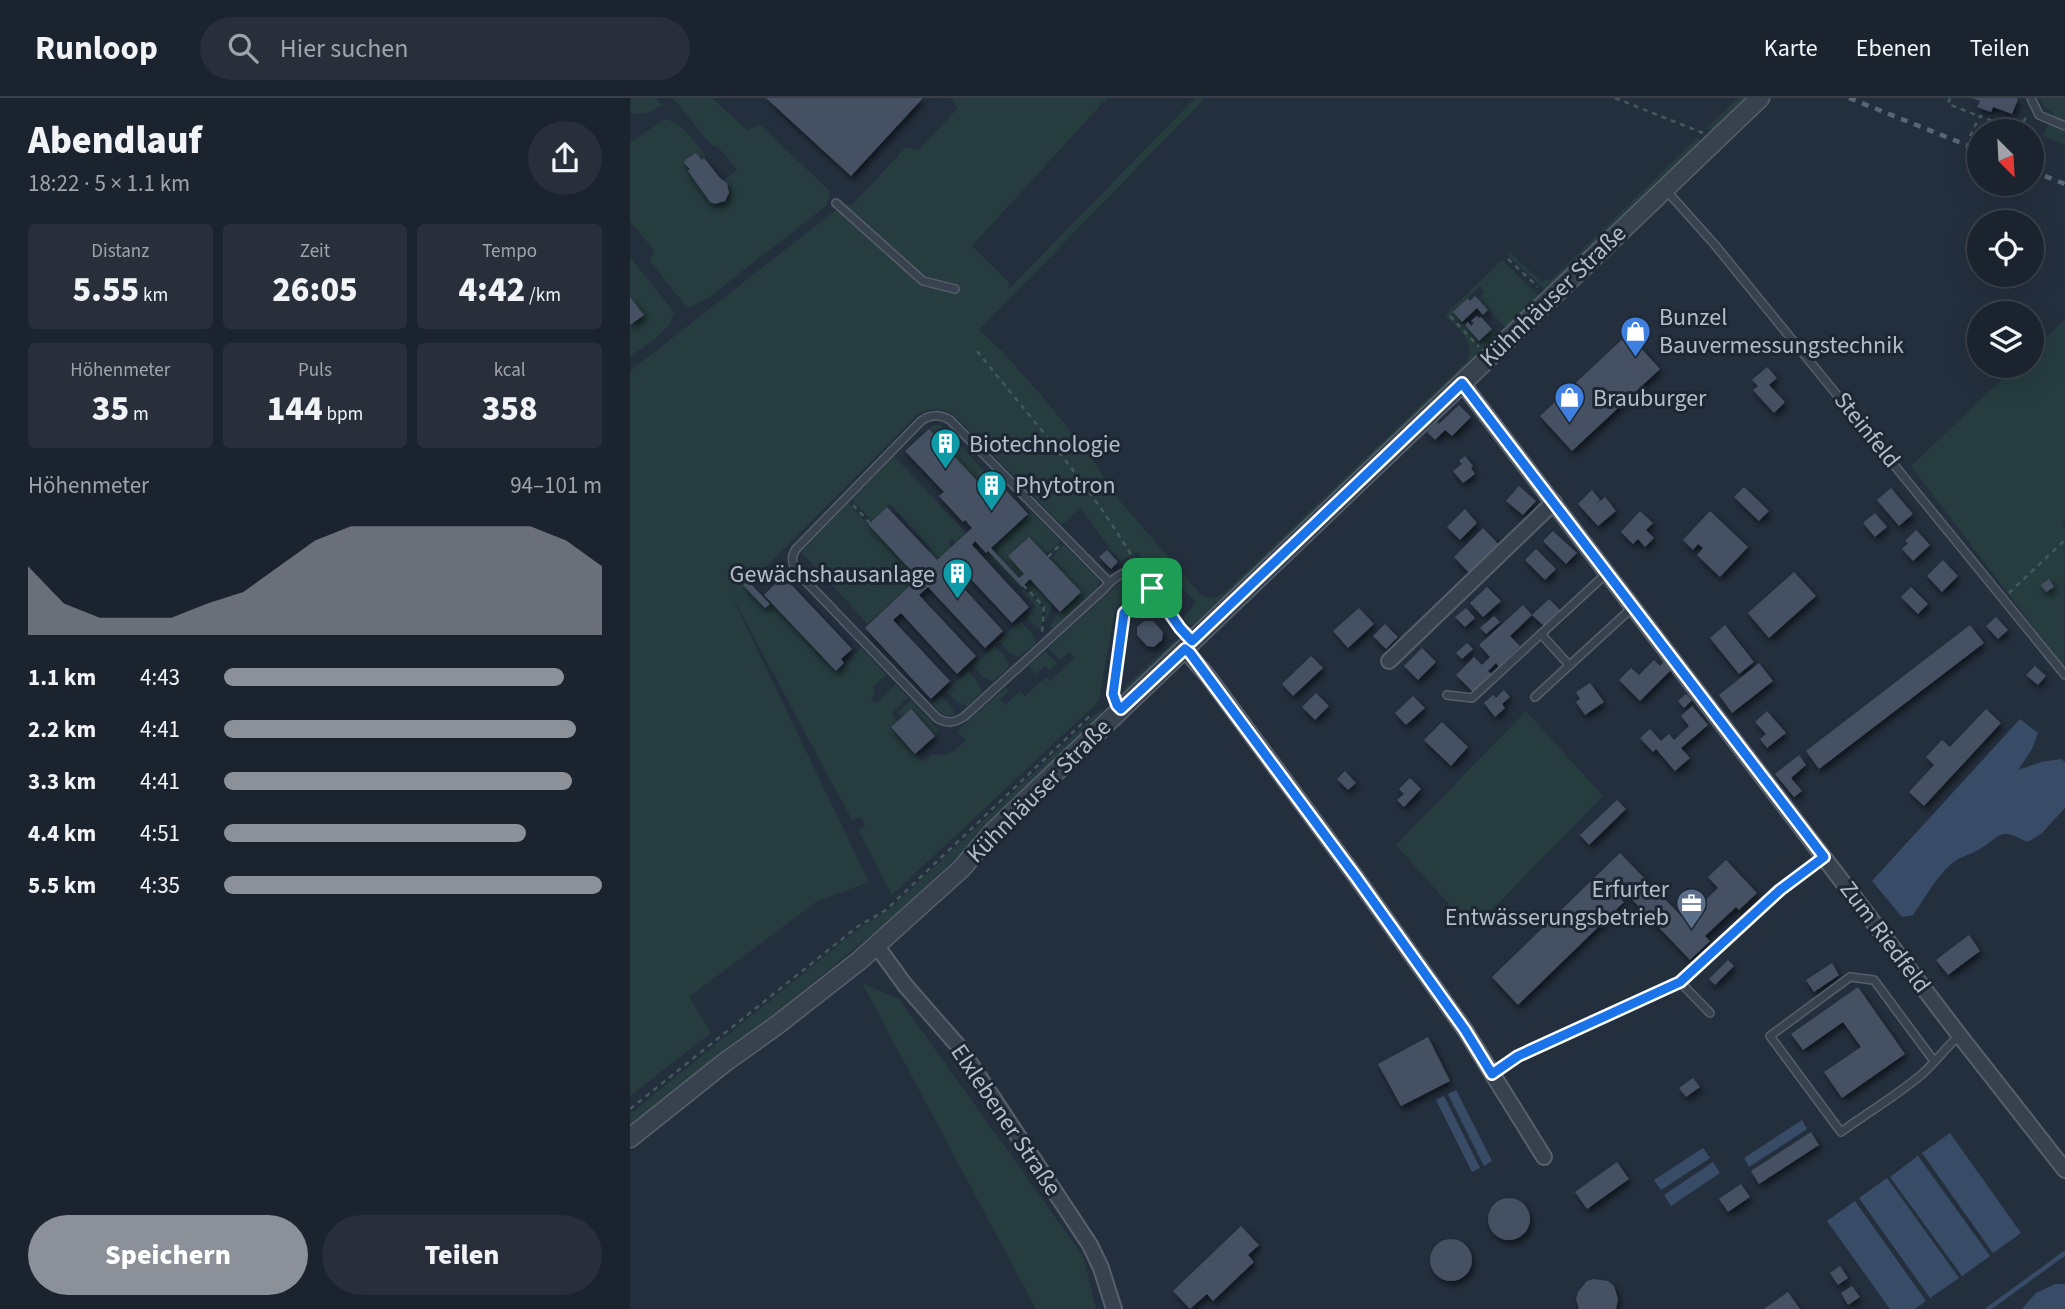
<!DOCTYPE html>
<html lang="de">
<meta charset="utf-8">
<style>
body{margin:0;font-family:"Source Sans 3",sans-serif;background:#282f3a;color:#f1f3f6;height:100vh;display:flex;flex-direction:column;font-size:26px;white-space:nowrap}
*{box-sizing:border-box;margin:0}
p{font-size:23px;color:#a0a4aa}
.icon{flex:none;width:38px;height:38px;fill:none;stroke:currentColor;stroke-width:2;stroke-linecap:round;stroke-linejoin:round}
.map{position:relative;flex:1;overflow:hidden}
.sheet{display:flex;flex-direction:column;background:#1b232e;width:630px}
.sheet>*{flex:none}
.needle{width:46px;rotate:156deg}
.fabs{position:absolute;left:1337px;top:21px;display:grid;gap:14px}
.fabs a{display:grid;place-items:center;width:77px;height:77px;border-radius:50%;background:#1b232e;box-shadow:0 7px 28px #0002,0 0 0 2px #39404a;font-size:35px}
.pin{position:absolute;display:grid;place-items:center;width:60px;height:60px;color:#fff;margin:-30px;border-radius:14px;box-shadow:0 4px 10px #0006}
.round{display:grid;place-items:center;flex:none;width:74px;height:74px;border-radius:37px;background:#282f3a}
.summary{display:flex;align-items:center;justify-content:space-between;height:119px;padding:0 28px}
h1{font-size:38px;font-weight:800;line-height:52px}
.figures{display:grid;grid-template-columns:repeat(3,1fr);gap:10px;height:119px;padding:7px 28px}
.figures div{display:grid;align-content:center;border-radius:7px;background:#282f3a;text-align:center}
.figures b{font-size:35px;font-weight:800}
.figures small{font-size:19px;font-weight:400}
.figures p{font-size:19px}
.chart{height:196px;padding:14px 28px}
.chart p{display:flex;justify-content:space-between}
.chart svg{width:100%;height:126px;margin-top:7px;fill:#8c9099;opacity:.7}
.cta{display:flex;gap:14px;margin-top:auto;padding:14px 28px}
.cta a{flex:1;height:80px;border-radius:42px;background:#8c9099;color:#fff;font-size:28px;font-weight:800;line-height:80px;text-align:center}
.cta a+a{background:#282f3a;color:#f1f3f6}
ul{padding:0 28px;list-style:none;font-size:23px}
li{display:grid;grid-template-columns:112px 84px 1fr;align-items:center;height:52px}
li i{height:18px;border-radius:9px;background:#8c9099}
header{display:flex;align-items:center;gap:42px;box-sizing:border-box;height:98px;padding:0 35px;background:#1b232e;border-bottom:2px solid #39404a}
header strong{font-size:33px}
nav{display:flex;gap:38px;margin-inline-start:auto;font-size:24px}
.search{width:490px;height:63px;background:#282f3a;display:flex;align-items:center;gap:18px;box-sizing:border-box;padding:0 24px;border-radius:38px;color:#a0a4aa;font-size:26px}
main{display:flex;flex:1;min-height:0}
.map>svg:first-child{display:block}
.green{fill:#263c3f}
.water{fill:#394c67}
.lines{fill:none;stroke-linecap:round;stroke-linejoin:round}
.stream{stroke:#394c67;stroke-width:4.5}
.building{fill:#455162;filter:url(#shadow)}
.service-casing{stroke:#565f6c;stroke-width:10}
.minor-casing{stroke:#565f6c;stroke-width:18}
.tertiary-casing{stroke:#565f6c;stroke-width:21}
.path{stroke:#44595c;stroke-width:2.5;stroke-dasharray:5 5;stroke-linecap:butt}
.service{stroke:#38414e;stroke-width:7}
.minor{stroke:#38414e;stroke-width:14}
.tertiary{stroke:#38414e;stroke-width:18}
.rail{stroke:#5a6575;stroke-width:4.5;stroke-dasharray:7 7;stroke-linecap:butt}
.route-casing{stroke:#fff;stroke-width:14}
.route{stroke:#1a73e8;stroke-width:9}
.labels{text-anchor:middle;dominant-baseline:central;stroke-width:6;stroke-linejoin:round;paint-order:stroke}
.street-label{font-size:24px;fill:#b4bcc9;stroke:#1d2633}
.poi-label{font-size:24px;fill:#b4bcc9;stroke:#1d2633;text-anchor:start}
</style>
<header>
<strong>Runloop</strong>
<div class="search"><svg class="icon" aria-label="search" viewBox="0 0 24 24"><circle cx="10" cy="10" r="6"/><path d="M15 15l6 6"/></svg>Hier suchen</div>
<nav><a>Karte</a><a>Ebenen</a><a>Teilen</a></nav>
</header>
<main>
<section class="sheet">
<div class="summary"><div><h1>Abendlauf</h1><p>18:22 · 5 × 1.1 km</p></div><a class="round"><svg class="icon" aria-label="share" viewBox="0 0 24 24"><path d="M12 15V3M7 8l5-5 5 5M5 13v7h14v-7"/></svg></a></div>
<div class="figures">
<div><p>Distanz</p><b>5.55<small> km</small></b></div>
<div><p>Zeit</p><b>26:05</b></div>
<div><p>Tempo</p><b>4:42<small> /km</small></b></div>
</div>
<div class="figures">
<div><p>Höhenmeter</p><b>35<small> m</small></b></div>
<div><p>Puls</p><b>144<small> bpm</small></b></div>
<div><p>kcal</p><b>358</b></div>
</div>
<div class="chart"><p><span>Höhenmeter</span>94–101 m</p>
<svg viewBox="0 0 160 44" preserveAspectRatio="none"><path d="M0 44V20L10 33L20 38L30 38L40 38L50 33L60 29L70 20L80 11L90 6L100 6L110 6L120 6L130 6L140 6L150 11L160 20V44z"/></svg>
</div>
<ul>
<li><b>1.1 km</b>4:43<i style="width:90%"></i></li>
<li><b>2.2 km</b>4:41<i style="width:93%"></i></li>
<li><b>3.3 km</b>4:41<i style="width:92%"></i></li>
<li><b>4.4 km</b>4:51<i style="width:80%"></i></li>
<li><b>5.5 km</b>4:35<i style="width:100%"></i></li>
</ul>
<div class="cta"><a>Speichern</a><a>Teilen</a></div>
</section>
<div class="map">
<svg width="1435" height="1211" viewBox="0 0 1435 1211">
<defs>
<filter id="shadow"><feDropShadow dx="2.5" dy="4" stdDeviation="3.5" flood-color="#0009"/></filter>
</defs>
<rect width="100%" height="100%" fill="#242f3e"/>
<g class="green">
<path d="M1,0H26L32,7C20,14 13,19 0,14Z"/>
<path d="M43,0H82L117,32L130,27L200,93L196,108L78,200L60,209L55,207L20,163L24,152L0,123V45L34,21C53,24 64,44 76,58L72,62L66,55L60,58L54,65L60,71L58,74L74,93L76,101L85,106C95,105 100,100 99,90L94,82L107,72L88,49L81,47Z"/>
<path d="M321,0H477L342,148L378,183L379,191L565,0H575L349,232L372,253L418,305L462,361L484,396L572,498C580,501 586,500 594,495L835,265C849,245 828,232 815,217L872,162L909,198L876,230L848,201L855,193L850,188L823,214L849,243L862,231L868,237L564,528L560,527L553,521L566,504L537,476L526,484L508,454L490,464L450,409L432,427L323,316C310,309 298,309 286,318L122,483L120,482L114,487L135,510L141,504L206,573L231,550L257,577L243,589L245,596L241,601L246,605L266,586L278,599L261,616L267,623L261,630L293,664L302,656C316,661 325,652 336,643L327,633L376,589L379,593L370,601L375,607L390,593L395,598L416,579L420,583L445,560L439,554L430,562L418,550L495,480L510,483L512,486L485,511L469,603L262,797L228,732L235,728L231,719L222,722L98,491L239,784L186,804L59,899L81,935L0,998V273L206,112L224,105L276,49L288,53L327,11Z"/>
<polygon points="1108,0 1119,0 1086,31 1076,31"/>
<polygon points="1409,0 1435,0 1435,47 1413,38 1424,16 1414,8"/>
<polygon points="1068,39 1071,45 922,189 914,191 877,157 880,154 910,183 922,181"/>
<path d="M0,159L44,214C41,234 15,247 0,259V228L14,216L0,199Z"/>
<polygon points="1435,221 1435,424 1432,427 1435,431 1434,569 1281,368 1386,268 1402,268 1402,253"/>
<polygon points="304,327 310,327 315,330 363,383 358,387 365,395 361,398 299,331"/>
<polygon points="264,358 336,435 326,444 322,441 318,445 321,449 307,462 299,454 302,451 260,406 242,423 222,402"/>
<polygon points="218,405 288,480 238,526 171,454"/>
<polygon points="401,413 429,442 429,445 415,457 398,439 378,458 394,476 389,480 361,450"/>
<polygon points="432,448 435,448 468,481 469,485 467,490 424,530 420,529 429,512 420,462"/>
<polygon points="358,453 413,510 411,531 406,529 396,518 406,508 356,456"/>
<polygon points="400,481 423,507 414,526 416,509 394,487"/>
<polygon points="390,523 401,534 406,545 389,559 380,555 369,543"/>
<polygon points="544,543 546,543 547,546 500,593 495,593 494,590"/>
<polygon points="364,548 375,559 379,569 363,583 353,579 343,568"/>
<polygon points="415,553 427,565 419,572 415,568 406,576 398,568"/>
<polygon points="338,573 347,583 352,594 337,608 327,604 316,593"/>
<path d="M311,597L322,609L325,617C314,620 309,613 302,606Z"/>
<polygon points="281,602 307,630 308,633 305,638 281,611 272,619 268,614"/>
<polygon points="471,611 471,622 259,823 0,1032 0,1016 227,832 261,810"/>
<polygon points="896,613 973,698 842,832 766,747"/>
<polygon points="232,885 269,901 453,1158 466,1211 406,1211"/>
</g>
<g class="water">
<path d="M1390,621L1408,635L1402,651L1388,672L1411,664L1431,661L1435,664V710L1411,736L1397,744C1367,728 1372,739 1348,752C1342,755 1335,758 1328,761C1309,773 1296,799 1283,817L1272,819L1242,783Z"/>
<polygon points="826,992 862,1063 854,1068 818,996"/>
<polygon points="814,998 850,1070 842,1074 806,1002"/>
<polygon points="1172,1022 1177,1031 1119,1069 1114,1060"/>
<polygon points="1320,1035 1391,1135 1363,1155 1292,1055"/>
<polygon points="1073,1050 1080,1060 1031,1092 1024,1082"/>
<polygon points="1288,1058 1360,1158 1332,1178 1260,1079"/>
<polygon points="1083,1064 1090,1075 1041,1108 1034,1097"/>
<polygon points="1257,1080 1329,1180 1300,1200 1229,1100"/>
<polygon points="1225,1103 1296,1203 1285,1211 1260,1211 1197,1123"/>
<polygon points="1425,1186 1435,1186 1435,1211 1392,1211 1406,1195"/>
</g>
<g class="lines">
<polyline class="stream" points="1358,1211 1435,1155"/>
</g>
<g class="building">
<polygon points="136,0 293,0 221,78"/>
<polygon points="1341,0 1386,0 1388,1 1382,16 1363,9 1361,14 1347,9 1350,3"/>
<polygon points="66,55 72,62 74,60 90,80 97,85 99,95 95,103 85,106 80,104 58,73 60,71 54,65 56,61"/>
<polygon points="845,198 858,212 853,217 847,210 832,224 823,214 838,200 840,203"/>
<polygon points="0,199 14,217 0,227"/>
<polygon points="847,218 849,220 851,219 862,231 849,243 835,227 838,224 841,228 844,225 841,223"/>
<polygon points="998,236 1030,271 942,353 910,318"/>
<polygon points="1137,269 1147,280 1139,287 1155,304 1144,315 1123,292 1128,288 1122,282"/>
<polygon points="829,307 841,319 822,338 815,332 805,342 797,334 807,324 809,326"/>
<polygon points="299,331 361,398 372,388 398,416 361,450 389,480 394,476 378,458 399,439 451,494 430,514 400,481 392,489 358,453 356,455 345,443 342,447 399,509 382,525 324,463 316,471 373,533 355,550 298,489 289,497 346,558 327,576 271,515 263,522 320,583 301,601 235,530 288,480 238,426 240,425 257,409 307,462 342,430 335,422 333,424 309,398 314,394 275,353"/>
<polygon points="835,358 843,368 841,370 845,376 833,385 823,373 832,366 829,363"/>
<polygon points="889,388 906,403 893,417 876,403"/>
<polygon points="1114,389 1139,413 1129,423 1104,399"/>
<polygon points="1261,390 1283,416 1269,428 1247,402"/>
<polygon points="962,392 970,402 964,408 975,399 986,413 968,428 948,406"/>
<polygon points="835,411 847,425 830,442 817,429"/>
<polygon points="1010,413 1023,425 1016,432 1024,440 1015,449 1008,441 1003,446 991,434"/>
<polygon points="1080,413 1118,449 1090,479 1067,457 1073,450 1068,446 1063,452 1053,442"/>
<polygon points="1245,415 1257,429 1245,439 1233,425"/>
<polygon points="853,430 871,449 842,478 824,459"/>
<polygon points="1286,432 1300,447 1283,463 1272,451 1278,445 1275,443"/>
<polygon points="923,433 947,455 936,466 913,443"/>
<polygon points="906,451 926,471 915,482 895,462"/>
<polygon points="477,452 488,464 481,471 469,459"/>
<polygon points="1313,462 1328,478 1312,494 1297,478"/>
<polygon points="1164,474 1186,498 1139,540 1118,515"/>
<polygon points="154,479 222,551 211,561 214,565 206,573 134,497 146,485 145,484 147,481 149,483"/>
<polygon points="1419,481 1424,489 1416,494 1411,487"/>
<polygon points="118,483 140,506 135,510 113,487"/>
<polygon points="857,489 871,503 853,519 840,505"/>
<polygon points="1281,489 1298,506 1288,516 1271,499"/>
<polygon points="919,501 931,513 915,529 902,517"/>
<polygon points="893,507 902,517 880,538 890,548 869,569 866,565 858,573 861,576 843,594 826,577 844,559 852,567 860,559 849,547"/>
<polygon points="729,510 744,526 718,550 703,533"/>
<polygon points="836,510 845,520 835,529 825,519"/>
<polygon points="864,518 870,524 856,536 850,530"/>
<polygon points="1366,519 1378,532 1368,541 1356,528"/>
<polygon points="514,523 523,523 533,534 532,542 524,549 517,548 507,537 507,529"/>
<polygon points="755,526 768,539 756,551 743,538"/>
<polygon points="1095,527 1124,564 1109,576 1080,540"/>
<polygon points="1340,527 1354,545 1189,671 1176,653"/>
<polygon points="837,545 843,551 832,561 826,555"/>
<polygon points="792,550 806,564 788,582 774,568"/>
<polygon points="681,558 693,570 663,598 652,586"/>
<polygon points="1024,562 1030,568 1035,562 1043,570 1010,603 989,582 1001,570 1009,577"/>
<polygon points="1129,565 1143,583 1102,615 1089,597"/>
<polygon points="1405,568 1416,578 1408,587 1396,577"/>
<polygon points="960,585 974,604 955,617 946,604 950,601 946,594"/>
<polygon points="874,592 880,599 872,606 875,610 865,619 854,605 863,597 866,600"/>
<polygon points="686,595 699,608 685,622 672,609"/>
<polygon points="1056,596 1062,602 1054,610 1048,603"/>
<polygon points="783,598 795,610 776,627 765,615"/>
<polygon points="1062,608 1078,627 1051,650 1060,660 1045,673 1026,651 1023,654 1010,640 1020,631 1031,643 1039,636 1044,642 1059,628 1051,618"/>
<polygon points="281,611 305,638 285,656 261,629"/>
<polygon points="1356,611 1371,625 1294,708 1279,694 1304,667 1296,659 1312,642 1320,649"/>
<polygon points="1137,613 1156,635 1137,650 1130,641 1136,636 1125,624"/>
<polygon points="812,624 838,649 821,668 794,642"/>
<polygon points="1169,657 1176,667 1161,680 1172,693 1164,699 1145,676"/>
<polygon points="715,673 726,685 718,692 707,681"/>
<polygon points="780,680 791,691 774,709 767,702 774,696 769,691"/>
<polygon points="987,702 996,711 959,747 950,737"/>
<polygon points="990,755 1055,822 1088,790 1078,779 1096,762 1127,795 1109,812 1106,809 1075,838 1080,843 1060,862 994,793 988,798 994,804 888,907 862,879"/>
<polygon points="1339,837 1350,853 1318,877 1306,862"/>
<polygon points="1098,862 1104,868 1085,887 1079,881"/>
<polygon points="1202,865 1209,877 1184,894 1176,882"/>
<polygon points="1228,889 1275,956 1212,1000 1194,974 1231,949 1213,924 1173,952 1161,936"/>
<polygon points="798,939 820,983 771,1008 748,966"/>
<polygon points="1063,980 1070,989 1056,999 1049,990"/>
<polygon points="1181,1034 1189,1047 1129,1086 1121,1073"/>
<polygon points="987,1064 999,1081 957,1111 945,1094"/>
<polygon points="1111,1086 1120,1099 1098,1114 1089,1101"/>
<circle cx="879" cy="1121" r="21"/>
<polygon points="611,1128 629,1147 618,1157 624,1164 583,1203 577,1196 560,1211 543,1193"/>
<circle cx="821" cy="1162" r="21"/>
<polygon points="1210,1168 1218,1180 1208,1187 1200,1175"/>
<polygon points="964,1181 978,1183 984,1188 988,1201 986,1211 949,1211 946,1201 948,1194 957,1183"/>
<polygon points="1222,1188 1230,1199 1218,1207 1211,1195"/>
<polygon points="1158,1194 1170,1211 1134,1211"/>
</g>
<g class="lines">
<defs>
<g id="service">
<polyline points="1401,0 1409,17 1435,28"/>
<polyline points="1035,91 1085,147 1435,577"/>
<polyline points="206,105 293,183 325,191"/>
<path d="M479,484L320,322C310,316 301,316 291,323L166,451C160,460 162,467 168,475L307,620C317,626 325,625 335,618L474,491C483,479 494,474 509,469L550,530L561,543"/>
<polyline points="939,567 911,536 977,475"/>
<polyline points="817,597 842,600 911,536"/>
<polyline points="905,599 1003,509"/>
<polyline points="491,611 483,596 494,515 522,490"/>
<polyline points="1050,884 1080,915"/>
<path d="M1304,963L1244,882L1220,879L1140,938L1211,1034C1237,1015 1266,998 1291,977C1305,965 1315,950 1329,938"/>
<polyline points="862,976 888,958 1050,884 1150,792 1193,759"/>
</g>
<g id="minor">
<polyline points="832,285 1330,938 1435,1072"/>
<polyline points="554,551 577,577 726,779 835,932 914,1059"/>
<polyline points="759,563 924,404"/>
<polyline points="246,847 275,887 330,950 460,1147 471,1170 484,1211"/>
</g>
<polyline id="tertiary" points="0,1040 94,965 147,927 230,862 331,771 364,733 391,707 1130,0"/>
</defs>
<use href="#service" class="service-casing"/>
<use href="#minor" class="minor-casing"/>
<use href="#tertiary" class="tertiary-casing"/>
<g class="path">
<polyline points="985,0 1073,35"/>
<polyline points="1320,0 1318,6 1349,18"/>
<polyline points="1389,33 1398,15"/>
<polyline points="1340,38 1350,18 1388,33"/>
<polyline points="878,161 908,189"/>
<polyline points="820,218 849,249"/>
<path d="M347,253C401,320 459,386 503,460"/>
<polyline points="223,407 240,425"/>
<polyline points="418,459 430,447"/>
<polyline points="393,487 414,509 412,535"/>
<polyline points="1379,495 1435,442"/>
<polyline points="0,1011 227,829 256,812 462,616"/>
</g>
<use href="#service" class="service"/>
<use href="#minor" class="minor"/>
<use href="#tertiary" class="tertiary"/>
<g class="rail">
<polyline points="1219,0 1349,52"/>
<polyline points="1402,73 1435,86"/>
</g>
</g>
<g class="lines">
<defs>
<polygon id="route" points="832,285 1194,759 1150,792 1050,884 888,958 862,976 835,932 726,779 560,555 555,551 491,611 487,607 483,596 494,515 522,490 550,530 562,543"/>
</defs>
<use href="#route" class="route-casing"/>
<use href="#route" class="route"/>
</g>
<defs>
<symbol id="shop-pin" viewBox="-11 -11 22 30"><path d="M0 17L-7.5 6A9.5 9.5 0 1 1 7.5 6Z" fill="#3f7fe0" stroke="#1d2633"/><path d="M-5-2.5h2.3a2.7 3.5 0 0 1 5.4 0H5L5.5 6h-11ZM-1.5-2.5h3a1.5 2.3 0 0 0-3 0Z" fill="#fff"/></symbol>
<symbol id="building-pin" viewBox="-11 -11 22 30"><path d="M0 17L-7.5 6A9.5 9.5 0 1 1 7.5 6Z" fill="#0f9aa8" stroke="#1d2633"/><path d="M-4-6H4V6H1V3H-1V6H-4ZM-2.5-4.3h1.7v1.8h-1.7ZM.8-4.3h1.7v1.8H.8ZM-2.5-1h1.7V.8h-1.7ZM.8-1h1.7V.8H.8Z" fill="#fff"/></symbol>
<symbol id="office-pin" viewBox="-11 -11 22 30"><path d="M0 17L-7.5 6A9.5 9.5 0 1 1 7.5 6Z" fill="#5c6f8a" stroke="#1d2633"/><path d="M-6-3h4V-5.5h4V-3h4V5H-6ZM-1-4.5V-3h2v-1.5ZM-6 0V1H6V0Z" fill="#fff"/></symbol>
</defs>
<g fill-rule="evenodd">
<use href="#shop-pin" x="988" y="216" width="35" height="47"/>
<use href="#shop-pin" x="922" y="282" width="35" height="47"/>
<use href="#building-pin" x="298" y="328" width="35" height="47"/>
<use href="#building-pin" x="344" y="370" width="35" height="47"/>
<use href="#building-pin" x="310" y="458" width="35" height="47"/>
<use href="#office-pin" x="1044" y="788" width="35" height="47"/>
</g>
<g class="labels">
<g class="street-label">
<text transform="translate(923 198) rotate(-44)">Kühnhäuser Straße</text>
<text transform="translate(1237 332) rotate(51)">Steinfeld</text>
<text transform="translate(409 693) rotate(-45)">Kühnhäuser Straße</text>
<text transform="translate(1255 839) rotate(53)">Zum Riedfeld</text>
<text transform="translate(376 1022) rotate(56)">Elxlebener Straße</text>
</g>
<g class="poi-label">
<text x="1029" y="219">Bunzel<tspan x="1029" dy="28">Bauvermessungstechnik</tspan></text>
<text x="963" y="300">Brauburger</text>
<text x="339" y="346">Biotechnologie</text>
<text x="385" y="387">Phytotron</text>
<text x="305" y="476" text-anchor="end">Gewächshausanlage</text>
<text x="1039" y="791" text-anchor="end">Erfurter<tspan x="1039" dy="28">Entwässerungsbetrieb</tspan></text>
</g>
</g>
</svg>
<div class="fabs">
<a><svg class="needle" viewBox="-14 -14 28 28"><path d="M0-13l5 13h-10z" fill="#e53935"/><path d="M0 13l5-13h-10z" fill="#a0a4aa"/></svg></a>
<a><svg class="icon" aria-label="locate" viewBox="0 0 24 24"><circle cx="12" cy="12" r="6"/><path d="M12 2v4M12 18v4M2 12h4M18 12h4"/></svg></a>
<a><svg class="icon" aria-label="layers" viewBox="0 0 24 24"><path d="M12 4l9 5-9 5-9-5zM3 14l9 5 9-5"/></svg></a>
</div>
<div class="pin" style="left:522px;top:490px;background:#1e9e55"><svg class="icon" aria-label="arrive" viewBox="0 0 24 24"><path d="M6 21V4h12l-3 4 3 4H6"/></svg></div>
</div>
</main>
